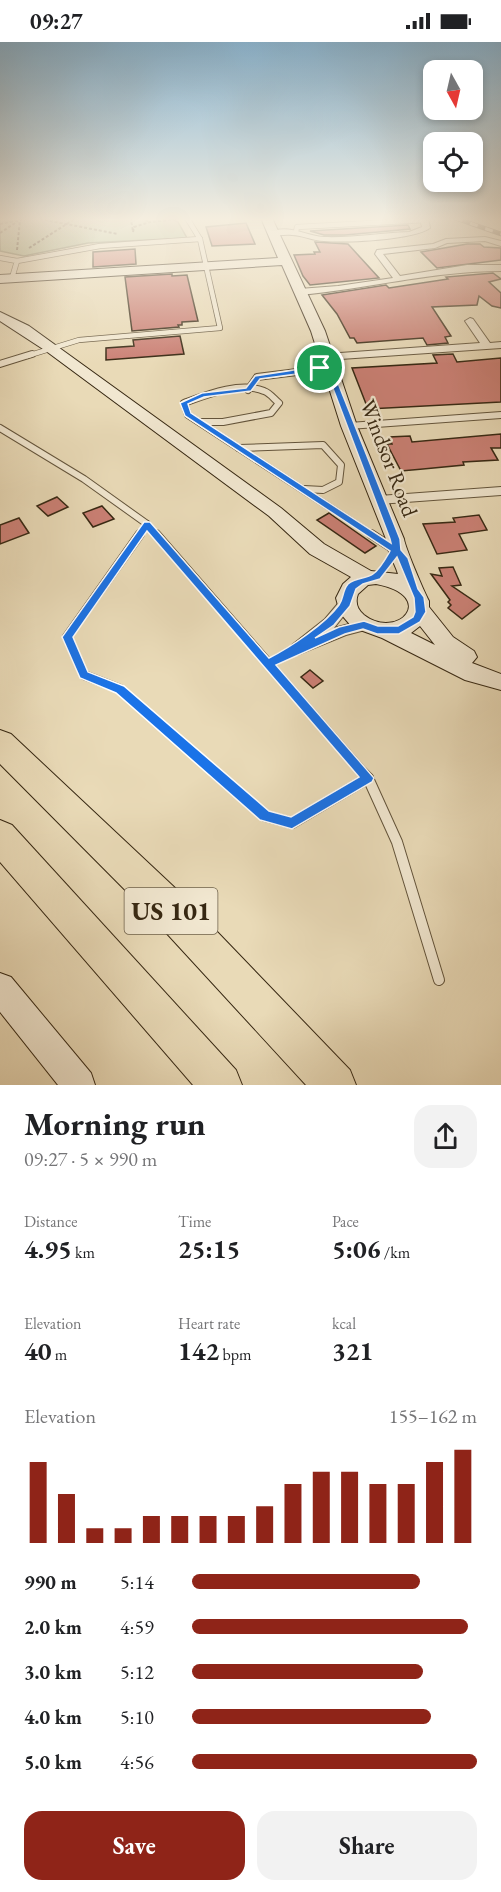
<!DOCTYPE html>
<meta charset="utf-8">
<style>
body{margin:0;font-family:"EB Garamond",serif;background:#f2f2f2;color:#202124;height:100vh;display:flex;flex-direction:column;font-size:22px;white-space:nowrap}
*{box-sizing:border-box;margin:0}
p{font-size:20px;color:#757577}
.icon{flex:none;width:33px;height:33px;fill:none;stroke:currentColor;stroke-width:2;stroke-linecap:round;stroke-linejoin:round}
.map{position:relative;height:1043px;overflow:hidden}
.details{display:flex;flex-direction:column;background:#fff;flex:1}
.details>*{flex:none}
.needle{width:39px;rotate:172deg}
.fabs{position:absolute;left:423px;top:18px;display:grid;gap:12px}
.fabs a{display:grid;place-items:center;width:60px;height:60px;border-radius:12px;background:#fff;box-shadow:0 3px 9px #0003;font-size:30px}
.pin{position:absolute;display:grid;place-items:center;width:51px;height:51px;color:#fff;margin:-26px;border:3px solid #fff;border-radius:50%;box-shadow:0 2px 6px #0007}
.round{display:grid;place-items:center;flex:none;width:63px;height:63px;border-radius:18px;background:#f2f2f2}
.headline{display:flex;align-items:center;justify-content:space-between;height:102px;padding:0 24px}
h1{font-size:33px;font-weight:700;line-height:45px}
.stats{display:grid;grid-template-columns:repeat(3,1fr);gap:9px;height:102px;padding:6px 24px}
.stats div{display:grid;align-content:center}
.stats b{font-size:26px;font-weight:700}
.stats small{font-size:16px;font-weight:400}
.stats p{font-size:16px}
.chart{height:168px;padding:12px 24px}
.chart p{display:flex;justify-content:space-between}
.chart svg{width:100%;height:108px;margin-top:6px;stroke:#8f2418;stroke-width:6}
.action{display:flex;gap:12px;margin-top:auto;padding:12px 24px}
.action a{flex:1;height:69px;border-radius:18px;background:#8f2418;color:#fff;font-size:24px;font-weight:700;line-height:69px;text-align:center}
.action a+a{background:#f2f2f2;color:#202124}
ul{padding:0 24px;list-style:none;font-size:20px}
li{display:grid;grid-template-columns:96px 72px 1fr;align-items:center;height:45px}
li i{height:15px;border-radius:8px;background:#8f2418}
.status{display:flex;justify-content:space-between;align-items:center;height:42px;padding:0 30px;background:#fff;direction:ltr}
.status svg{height:16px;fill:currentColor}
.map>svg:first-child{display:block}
.green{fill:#b0c194;stroke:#737453;stroke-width:1.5}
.building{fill:#cb8075;stroke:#362712;stroke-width:1.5}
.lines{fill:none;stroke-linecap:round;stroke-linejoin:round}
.lane-far3-casing{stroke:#63543b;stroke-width:6}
.lane-far2-casing{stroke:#63543b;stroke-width:8}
.lane-far1-casing{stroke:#63543b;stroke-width:10}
.lane-casing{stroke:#63543b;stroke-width:12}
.street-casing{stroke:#63543b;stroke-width:2}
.secondary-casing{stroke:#362712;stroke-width:2}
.highway-casing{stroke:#362712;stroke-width:2}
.path{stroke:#362712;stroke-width:2;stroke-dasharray:3 2;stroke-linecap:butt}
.lane-far3{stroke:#f1e7d0;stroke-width:4.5}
.lane-far2{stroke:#f1e7d0;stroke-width:6}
.lane-far1{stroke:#f1e7d0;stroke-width:8}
.lane{stroke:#f1e7d0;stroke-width:10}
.street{fill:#f1e7d0;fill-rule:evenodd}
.secondary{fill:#f1e7d0;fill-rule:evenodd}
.highway{fill:#e9dab7;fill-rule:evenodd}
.rail-casing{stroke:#362712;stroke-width:4.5}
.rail{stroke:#f1e7d0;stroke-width:3;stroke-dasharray:8;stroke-linecap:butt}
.route{fill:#1a73e8;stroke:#fff;stroke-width:1.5;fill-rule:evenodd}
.labels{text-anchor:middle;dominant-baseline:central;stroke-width:4.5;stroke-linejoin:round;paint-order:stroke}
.far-street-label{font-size:22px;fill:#362712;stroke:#f1e7d0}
.shield{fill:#f1e7d0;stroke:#6e614b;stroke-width:1.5}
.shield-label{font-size:26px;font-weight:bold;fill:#362712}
</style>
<div class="status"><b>09:27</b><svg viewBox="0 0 49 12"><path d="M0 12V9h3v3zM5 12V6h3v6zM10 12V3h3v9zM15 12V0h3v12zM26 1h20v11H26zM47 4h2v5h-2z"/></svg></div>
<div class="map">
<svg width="501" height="1043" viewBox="0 0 501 1043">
<rect width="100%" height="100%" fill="#e9dab7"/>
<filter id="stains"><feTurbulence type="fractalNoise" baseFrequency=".00333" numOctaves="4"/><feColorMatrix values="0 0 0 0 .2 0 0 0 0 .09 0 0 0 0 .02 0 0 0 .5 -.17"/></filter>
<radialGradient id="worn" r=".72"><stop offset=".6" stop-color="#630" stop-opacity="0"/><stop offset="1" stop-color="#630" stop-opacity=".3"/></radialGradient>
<polygon class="green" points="0,176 170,176 178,180 187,196 88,201 24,214 0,209"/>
<g class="building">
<polygon points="246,181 255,202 212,204 206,185"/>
<polygon points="408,183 410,187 345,193 324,193 310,189"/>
<polygon points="315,200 348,202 379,236 310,243 303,234 294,213 315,212 314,210 320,210"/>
<polygon points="467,202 480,202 484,205 501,206 501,218 437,226 421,210"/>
<polygon points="135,207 136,222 93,225 93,210"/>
<polygon points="493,231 501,237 489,240 501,251 501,266 492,264 479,254 477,263 432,265 451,294 445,295 448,301 427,303 423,296 357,301 354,296 350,296 337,272 322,253 386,243 389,246 448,237 446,235"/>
<polygon points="172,232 172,234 187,233 198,279 182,280 182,283 178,283 179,285 132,289 125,235"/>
<polygon points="180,294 184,312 106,318 106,306 134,304 133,298"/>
<polygon points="453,312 457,320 501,316 501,360 368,367 352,326 437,321 433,313"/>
<polygon points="501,392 501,406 491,406 498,418 463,420 464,423 423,427 401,429 387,402 392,402 389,395 410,394 412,400"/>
<polygon points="57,455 68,465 48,474 37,464"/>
<polygon points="102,464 114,477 93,485 83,471"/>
<polygon points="329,471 336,476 376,504 365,511 317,478"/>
<polygon points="479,473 487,488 459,492 467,508 437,512 423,482 455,480 453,476"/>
<polygon points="19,476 29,491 0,502 0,483"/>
<polygon points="453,525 461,543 452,544 480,563 462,577 448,566 451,563 448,560 450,558 431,532 442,534 439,526"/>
<polygon points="310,628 323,639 313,646 301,635"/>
</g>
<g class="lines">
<defs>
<g id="lane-far3">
<polyline points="296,190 297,185 426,178"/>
<polyline points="0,216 17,219 12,236"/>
<polyline points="17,219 100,204 200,197"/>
<polyline points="27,314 79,298 220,286 200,197 187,176"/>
</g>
<g id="lane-far2">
<polyline points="0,322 32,312"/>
<polyline points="248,348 257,335 329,326"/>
<path d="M200,380H223L271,371L279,361C274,357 270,351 264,349C241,339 206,353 184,361L188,373L374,494"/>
<polyline points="0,386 84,437 147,482 157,494"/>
<polyline points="239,406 323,403 341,423 339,440 323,448 304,447"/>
<polyline points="139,494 147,482"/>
</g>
<g id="lane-far1">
<polyline points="140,492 67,595 84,633 120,647 216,731"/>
<polyline points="156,492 364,731"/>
<polyline points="371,492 394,507"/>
<polyline points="268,622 297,607"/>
</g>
<g id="lane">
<polyline points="214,730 265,774 292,781 368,736"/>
<polyline points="362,730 368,736 397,800 439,938"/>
</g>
<g id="street">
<path d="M420,176H428L430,186C413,198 346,201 324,199C313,199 302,193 292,193C284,192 276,195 269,191C286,181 306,194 324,195C352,196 381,191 409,190L422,185Z"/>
<path d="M485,195L501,199V204L485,199L447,201L435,206L383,212L400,234L467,223H501V229C433,229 367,247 299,253L295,250L299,247L338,244L393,236L375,212L377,208L433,202L446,197Z"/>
<polygon points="470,276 473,277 490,301 501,300 501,306 326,318 321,315 326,312 480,301 465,279"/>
<polygon points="501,370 501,376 349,387 343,384 349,381"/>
<polygon points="501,445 501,453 379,462 373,458 379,454"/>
<polygon points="346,557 351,558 353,562 334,586 364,578 369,579 371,583 369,587 346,593 297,613 292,611 290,607 292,603 325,577 341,558"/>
</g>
<g id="secondary">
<path d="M261,176H272L325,289L357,384L404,497C405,505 424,550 429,559V565L453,595L474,609L477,615L472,621L501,632V648L465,638L382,596L352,585L340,571L336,556L343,542L351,535L310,512L269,474L46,309L0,279V270L29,284L281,466L324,502L371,529L398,532C394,519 387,511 386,497L341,384L311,289L282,223L0,241V233L278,216ZM376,542C439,554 398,599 364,573C357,567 355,560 358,552L368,543ZM420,584L435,603L411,591Z"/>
<polygon points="0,931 11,935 91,1031 95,1043 58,1043 0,970"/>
</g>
<g id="highway">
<polygon points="0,688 11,692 174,845 350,1028 356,1043 306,1043 148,871 0,722"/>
<polygon points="0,778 12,783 236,1028 242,1043 193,1043 0,820"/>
</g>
</defs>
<use href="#lane-far3" class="lane-far3-casing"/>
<use href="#lane-far2" class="lane-far2-casing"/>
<use href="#lane-far1" class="lane-far1-casing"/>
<use href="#lane" class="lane-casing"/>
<use href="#street" class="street-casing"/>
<use href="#secondary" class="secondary-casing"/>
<use href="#highway" class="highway-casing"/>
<g class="path">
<polyline points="35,176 118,192"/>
<polyline points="133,176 131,178 133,189"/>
<polyline points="141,176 148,179"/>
<polyline points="0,182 29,176"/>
<polyline points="133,190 134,185 150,180 176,177"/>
<polyline points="0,191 18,179"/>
<polyline points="29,206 76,176"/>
<polyline points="17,208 20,178"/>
</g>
<use href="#lane-far3" class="lane-far3"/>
<use href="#lane-far2" class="lane-far2"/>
<use href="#lane-far1" class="lane-far1"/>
<use href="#lane" class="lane"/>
<use href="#street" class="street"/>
<use href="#secondary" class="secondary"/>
<use href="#highway" class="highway"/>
<defs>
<polyline id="rail" points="455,176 501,192"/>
</defs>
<use href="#rail" class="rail-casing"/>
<use href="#rail" class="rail"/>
</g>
<linearGradient id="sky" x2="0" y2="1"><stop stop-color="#89b6d4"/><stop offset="0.55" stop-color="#f5eedf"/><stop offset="1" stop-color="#f5eedf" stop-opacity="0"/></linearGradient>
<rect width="501" height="322" fill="url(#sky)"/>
<path class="route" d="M320,324L332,326L400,497L401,508L408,516L418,547L424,555L426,570L420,580L399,592H377L363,587L345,592L276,623L374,736L372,740L292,787L260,778L116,651L80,636L62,595L144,480H150L269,616C291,605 325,582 339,563C344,556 342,549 348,542C356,535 366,537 373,532C380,527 386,516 390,509L185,374L180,361L202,351L246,346L255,334ZM326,328L390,497L391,501L191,371L188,362L204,355L251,349L260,337ZM147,489L359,735L291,775L269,769L124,644L88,630L73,595ZM397,515L414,556L415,570L413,575L398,584H378L364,579L339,585L315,596L334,583L350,564L356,547L363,542L380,537Z"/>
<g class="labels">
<g class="far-street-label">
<text transform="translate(389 416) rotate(69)">Windsor Road</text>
</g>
<rect class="shield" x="124.5" y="846" width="93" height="46" rx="4.5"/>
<g class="shield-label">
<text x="171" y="869">US 101</text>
</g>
</g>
<rect width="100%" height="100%" filter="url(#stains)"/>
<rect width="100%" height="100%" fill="url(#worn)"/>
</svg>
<div class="fabs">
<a><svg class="needle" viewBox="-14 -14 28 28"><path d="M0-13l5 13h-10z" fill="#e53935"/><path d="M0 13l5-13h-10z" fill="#757577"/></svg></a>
<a><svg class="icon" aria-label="locate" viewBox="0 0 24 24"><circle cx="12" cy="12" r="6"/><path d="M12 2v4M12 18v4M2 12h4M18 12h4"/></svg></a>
</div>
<div class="pin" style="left:320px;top:326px;background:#1e9e55"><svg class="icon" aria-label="arrive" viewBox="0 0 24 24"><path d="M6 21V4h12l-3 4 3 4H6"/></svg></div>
</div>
<section class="details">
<div class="headline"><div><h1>Morning run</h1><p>09:27 · 5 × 990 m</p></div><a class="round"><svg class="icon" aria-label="share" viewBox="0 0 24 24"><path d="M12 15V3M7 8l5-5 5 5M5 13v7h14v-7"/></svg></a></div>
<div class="stats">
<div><p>Distance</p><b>4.95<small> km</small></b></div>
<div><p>Time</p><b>25:15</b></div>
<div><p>Pace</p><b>5:06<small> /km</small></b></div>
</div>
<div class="stats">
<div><p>Elevation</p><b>40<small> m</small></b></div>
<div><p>Heart rate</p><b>142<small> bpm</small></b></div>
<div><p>kcal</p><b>321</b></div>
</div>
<div class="chart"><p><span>Elevation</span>155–162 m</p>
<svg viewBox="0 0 160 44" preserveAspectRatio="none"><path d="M5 44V11M15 44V24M25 44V38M35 44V38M45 44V33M55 44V33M65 44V33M75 44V33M85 44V29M95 44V20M105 44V15M115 44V15M125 44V20M135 44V20M145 44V11M155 44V6"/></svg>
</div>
<ul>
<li><b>990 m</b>5:14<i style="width:80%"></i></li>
<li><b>2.0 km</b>4:59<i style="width:97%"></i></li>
<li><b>3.0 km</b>5:12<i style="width:81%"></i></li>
<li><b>4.0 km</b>5:10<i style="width:84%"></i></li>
<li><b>5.0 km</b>4:56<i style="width:100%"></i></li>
</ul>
<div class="action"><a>Save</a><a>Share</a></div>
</section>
